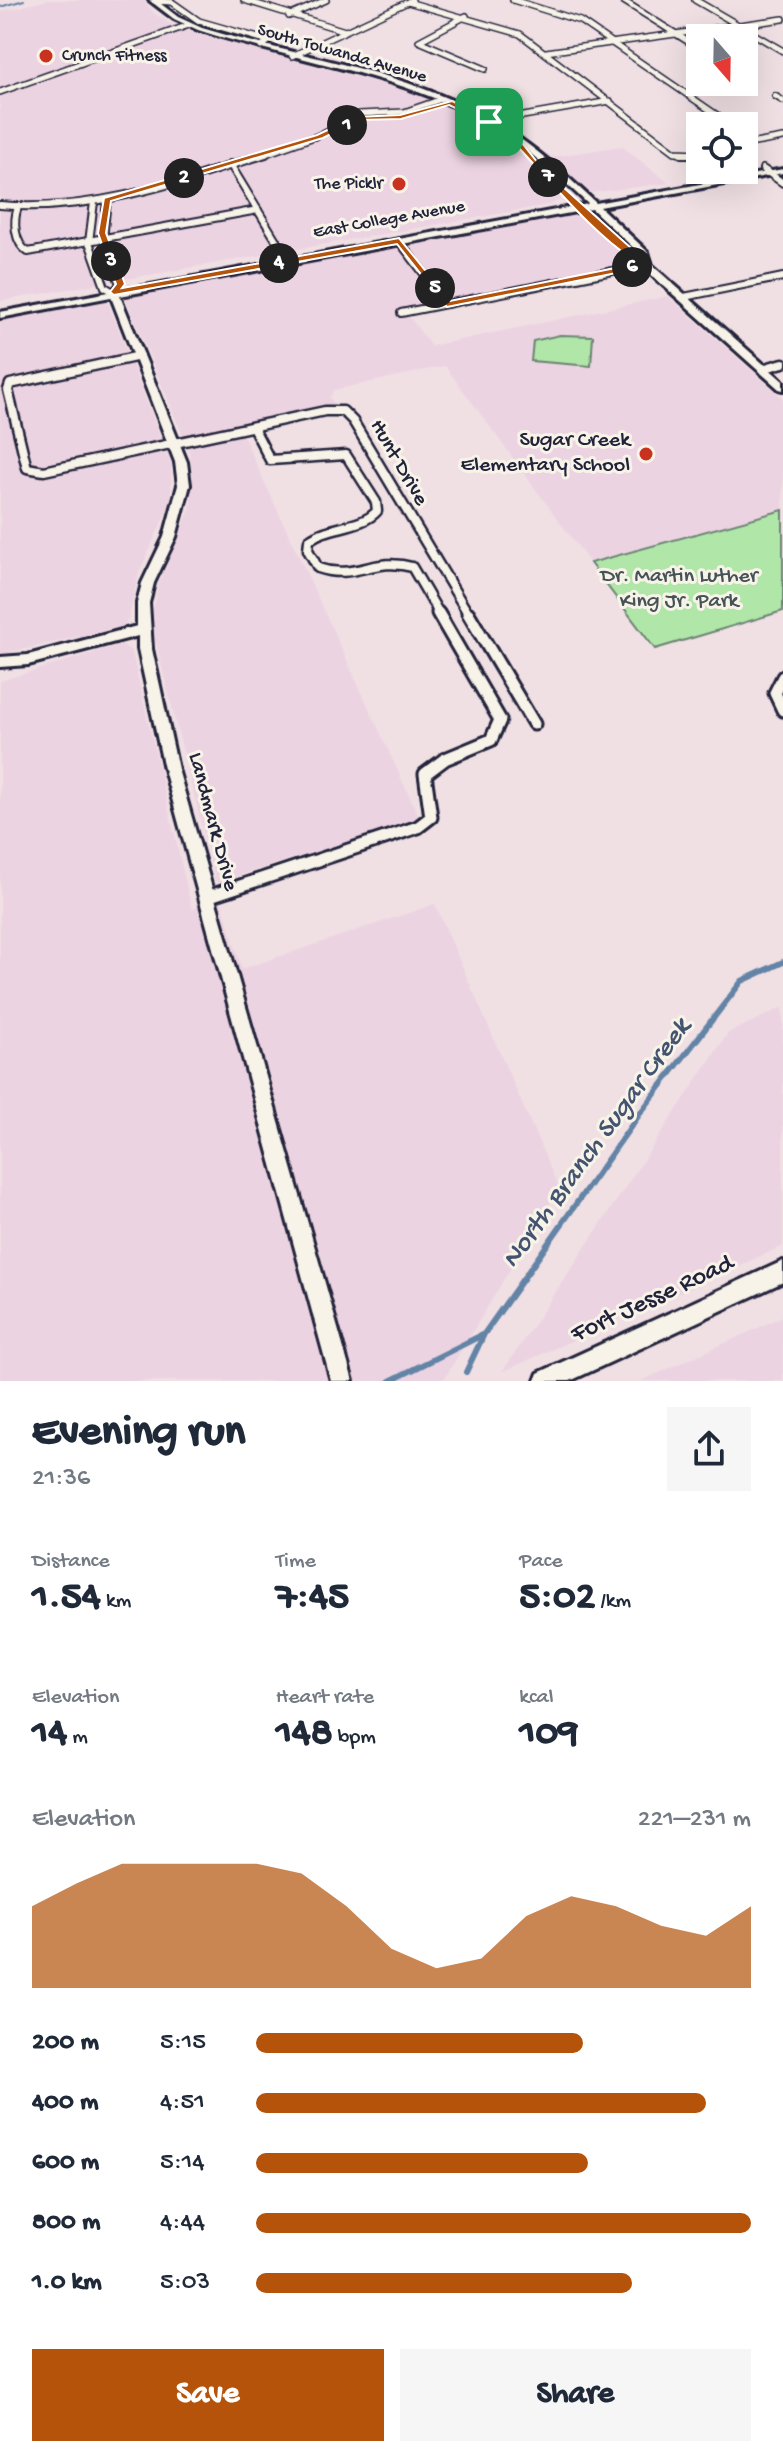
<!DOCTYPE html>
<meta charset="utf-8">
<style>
body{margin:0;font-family:"Gochi Hand",sans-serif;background:#f6f6f7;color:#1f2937;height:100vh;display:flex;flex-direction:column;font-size:30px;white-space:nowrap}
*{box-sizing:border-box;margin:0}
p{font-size:26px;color:#747a83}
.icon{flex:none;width:44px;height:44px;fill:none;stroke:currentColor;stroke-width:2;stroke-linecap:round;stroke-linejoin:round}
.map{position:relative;height:1381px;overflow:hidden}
.sheet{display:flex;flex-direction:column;background:#fff;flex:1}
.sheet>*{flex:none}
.needle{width:52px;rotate:160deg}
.fabs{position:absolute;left:686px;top:24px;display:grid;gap:16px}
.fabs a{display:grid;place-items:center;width:72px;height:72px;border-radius:0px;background:#fff;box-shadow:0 8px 32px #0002;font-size:40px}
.pin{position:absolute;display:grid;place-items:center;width:68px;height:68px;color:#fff;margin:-34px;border-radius:16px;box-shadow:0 4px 12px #0006}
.km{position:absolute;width:40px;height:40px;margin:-20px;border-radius:50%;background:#222;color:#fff;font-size:22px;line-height:40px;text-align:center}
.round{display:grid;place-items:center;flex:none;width:84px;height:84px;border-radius:0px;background:#f6f6f7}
.overview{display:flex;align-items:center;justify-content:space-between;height:136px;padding:0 32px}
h1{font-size:44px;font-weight:700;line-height:60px}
.stats{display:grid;grid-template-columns:repeat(3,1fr);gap:12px;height:136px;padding:8px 32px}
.stats div{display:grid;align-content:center}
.stats b{font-size:40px;font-weight:700}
.stats small{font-size:22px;font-weight:400}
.stats p{font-size:22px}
.chart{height:224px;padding:16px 32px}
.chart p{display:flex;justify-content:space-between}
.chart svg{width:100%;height:144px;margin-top:8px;fill:#b45309;opacity:.7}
.cta{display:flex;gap:16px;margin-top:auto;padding:16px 32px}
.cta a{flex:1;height:92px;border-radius:0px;background:#b45309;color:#fff;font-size:32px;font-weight:700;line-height:92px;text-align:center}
.cta a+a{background:#f6f6f7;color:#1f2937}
ul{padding:0 32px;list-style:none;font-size:26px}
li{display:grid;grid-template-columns:128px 96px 1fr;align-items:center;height:60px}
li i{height:20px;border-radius:10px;background:#b45309}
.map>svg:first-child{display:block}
.built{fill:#ecd3e1}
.green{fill:#b1e6a9;stroke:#6a8472;stroke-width:2}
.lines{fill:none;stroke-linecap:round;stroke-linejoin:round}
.stream-far1{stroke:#6384a6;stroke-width:2}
.stream{stroke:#6384a6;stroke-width:6}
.street-far3-casing{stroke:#22223b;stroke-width:8}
.street-far2-casing{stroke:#22223b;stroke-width:10}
.street-far1-casing{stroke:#22223b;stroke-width:13}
.street-casing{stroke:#22223b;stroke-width:17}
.secondary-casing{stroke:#22223b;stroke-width:6}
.street-far3{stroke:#f7f3e8;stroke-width:5}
.street-far2{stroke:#f7f3e8;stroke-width:6}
.street-far1{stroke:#f7f3e8;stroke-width:8}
.street{stroke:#f7f3e8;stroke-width:11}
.secondary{fill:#f7f3e8;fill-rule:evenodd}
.route{fill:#b45309;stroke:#fff;stroke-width:2;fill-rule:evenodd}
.poi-dot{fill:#c8321e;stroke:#f7f3e8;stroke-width:3}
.labels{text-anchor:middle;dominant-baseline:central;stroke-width:6;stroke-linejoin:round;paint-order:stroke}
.far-street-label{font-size:18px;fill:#22223b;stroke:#f7f3e8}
.far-poi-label{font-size:18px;fill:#22223b;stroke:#f7f3e8;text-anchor:start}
.poi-label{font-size:22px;fill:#22223b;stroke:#f7f3e8;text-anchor:end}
.street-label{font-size:22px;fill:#22223b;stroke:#f7f3e8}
.park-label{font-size:22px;fill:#465356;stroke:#f7f3e8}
.near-street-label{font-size:26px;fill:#22223b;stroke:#f7f3e8}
.near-water-label{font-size:28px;font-style:italic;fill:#435370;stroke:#f7f3e8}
</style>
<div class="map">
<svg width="783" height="1381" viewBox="0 0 783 1381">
<rect width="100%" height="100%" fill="#f0e0e4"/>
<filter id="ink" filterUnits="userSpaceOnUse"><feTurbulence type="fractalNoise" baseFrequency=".0125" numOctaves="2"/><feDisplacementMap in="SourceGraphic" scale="16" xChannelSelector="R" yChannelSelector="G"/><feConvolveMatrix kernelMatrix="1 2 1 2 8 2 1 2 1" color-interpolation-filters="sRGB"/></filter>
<g filter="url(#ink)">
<g class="built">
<polygon points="48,0 144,0 153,12 169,23 205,36 420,94 455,108 507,139 560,196 560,200 549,205 0,301 0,12"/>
<polygon points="622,146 669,183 588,193 545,158"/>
<polygon points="563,214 586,217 635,264 405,311 431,346 668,296 783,398 783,510 590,563 445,366 334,390 330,398 336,406 183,436 126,300 129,294"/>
<polygon points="103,298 107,300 171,464 171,502 139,573 129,618 124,626 0,655 0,317"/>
<polygon points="242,433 420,819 216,883 155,640 153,612 158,585 190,510 193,476 188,446"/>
<polygon points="122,644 132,652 192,909 221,900 242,969 435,904 559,1188 443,1381 0,1381 0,681"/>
<polygon points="783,1007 783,1246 502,1372 728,1033"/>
<polygon points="783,1316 783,1381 641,1381 760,1327"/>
</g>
<g class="green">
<polygon points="560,335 593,336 591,366 531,361 533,341"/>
<polygon points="783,510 783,611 655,649 590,563"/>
</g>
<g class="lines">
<polyline class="stream-far1" points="0,7 24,0"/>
<g class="stream">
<polyline points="466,1372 484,1334 641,1112 742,981 783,962"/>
<polyline points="390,1381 482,1335"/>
</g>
<defs>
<g id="street-far3">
<polyline points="244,0 345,31"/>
<polyline points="513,0 580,21 733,126"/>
<polyline points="622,0 700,49"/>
<polyline points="695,0 783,51"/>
<polyline points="154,1 172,2 199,21 269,41 261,47"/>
<polyline points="408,2 520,34 675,152 700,153"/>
<polyline points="289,16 326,0"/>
<polyline points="466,16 419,41 485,69"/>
<polyline points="546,52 783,19"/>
<polyline points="292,56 412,0"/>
<polyline points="0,92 189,25"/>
<polyline points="775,96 783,101"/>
<polyline points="489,122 610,101"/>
<polyline points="744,145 783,138"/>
<polyline points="260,156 317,136 359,114 404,112 442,99"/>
</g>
<g id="street-far2">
<polyline points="681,154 693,154"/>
<polyline points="230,164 285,255"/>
<polyline points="763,169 783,183"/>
<polyline points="94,202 89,242 105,287 114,292 120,284 103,240 107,200"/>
<path d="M0,205C92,213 179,182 266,154"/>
<path d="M18,207C13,221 14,243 28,252L258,210"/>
<polyline points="399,241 447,304"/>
<polyline points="684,297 783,277"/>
<polyline points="401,313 648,264"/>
</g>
<g id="street-far1">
<polyline points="140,356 10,384 8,390 27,468 44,471 325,411 343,411 353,421 469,615"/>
<polyline points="762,369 783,363"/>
<path d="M253,427L270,460L346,455L376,502L377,511C361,529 328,525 309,540L308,550L318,568C355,581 374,556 412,567L440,615"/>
</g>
<g id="street">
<polyline points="468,613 534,724"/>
<polyline points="783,677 775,693 783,710"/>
<polyline points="207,897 418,827 431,817 425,774 445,759 491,740 500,720 438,613"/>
</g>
<g id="secondary">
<path d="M149,0H156L178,17L202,28C294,56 393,68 479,113C523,136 560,169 596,203L783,169V173L600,207L648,252L652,265L783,381V390L779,389L637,262L635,260L642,258L641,255L592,209L120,296L187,462L190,485L176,537L154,583L149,603L152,649L178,769L353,1381H331L164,769L138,649V636L28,665L0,667V657L28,655L137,626V603L142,583L164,537L178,485L175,462L111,297L0,318V312L109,292L114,289L118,291L588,204C553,171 515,138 472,115C387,72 288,59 198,30L174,19Z"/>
<polygon points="783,1261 783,1282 570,1381 535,1381 538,1373"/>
</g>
</defs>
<use href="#street-far3" class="street-far3-casing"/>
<use href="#street-far2" class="street-far2-casing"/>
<use href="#street-far1" class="street-far1-casing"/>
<use href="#street" class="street-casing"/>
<use href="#secondary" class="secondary-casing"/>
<use href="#street-far3" class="street-far3"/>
<use href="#street-far2" class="street-far2"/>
<use href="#street-far1" class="street-far1"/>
<use href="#street" class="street"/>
<use href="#secondary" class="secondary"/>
</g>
</g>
<path class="route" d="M452,101L491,120L522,143L542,168L651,266L447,307L397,244L114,295L110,292L116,284L98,233L104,198L317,135L355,117L400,115ZM449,105C473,116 499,128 518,147C549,180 601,243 640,263L450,301L399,238L122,288L125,284L106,233L111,201L323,138L359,120L401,119Z"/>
<g class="poi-dot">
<circle cx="46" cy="56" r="8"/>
<circle cx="399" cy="184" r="8"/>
<circle cx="646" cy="454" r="8"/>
</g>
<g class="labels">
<g class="far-street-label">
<text transform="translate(342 54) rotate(16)">South Towanda Avenue</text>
<text transform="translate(389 220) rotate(-10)">East College Avenue</text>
</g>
<g class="far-poi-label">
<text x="62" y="56">Crunch Fitness</text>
<text x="383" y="184" text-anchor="end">The Picklr</text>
</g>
<g class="poi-label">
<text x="630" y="441">Sugar Creek<tspan x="630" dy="25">Elementary School</tspan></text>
</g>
<g class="street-label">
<text transform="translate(398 463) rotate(60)">Hunt Drive</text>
<text transform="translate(212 822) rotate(75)">Landmark Drive</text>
</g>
<g class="park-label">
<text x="679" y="577">Dr. Martin Luther<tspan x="679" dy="25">King Jr. Park</tspan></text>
</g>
<g class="near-street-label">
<text transform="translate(653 1300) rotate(-25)">Fort Jesse Road</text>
</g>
<g class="near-water-label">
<text transform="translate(597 1144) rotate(-54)">North Branch Sugar Creek</text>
</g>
</g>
</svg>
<div class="fabs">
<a><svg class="needle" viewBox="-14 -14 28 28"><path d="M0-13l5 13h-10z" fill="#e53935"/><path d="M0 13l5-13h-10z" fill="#747a83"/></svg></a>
<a><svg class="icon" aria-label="locate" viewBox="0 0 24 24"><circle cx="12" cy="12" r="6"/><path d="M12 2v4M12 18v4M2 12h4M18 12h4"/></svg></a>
</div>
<div class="pin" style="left:489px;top:122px;background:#1e9e55"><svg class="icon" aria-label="arrive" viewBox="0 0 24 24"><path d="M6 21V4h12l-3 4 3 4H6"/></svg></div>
<b class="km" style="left:347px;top:125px">1</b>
<b class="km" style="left:184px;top:178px">2</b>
<b class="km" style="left:111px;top:261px">3</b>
<b class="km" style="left:279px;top:263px">4</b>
<b class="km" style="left:435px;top:288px">5</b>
<b class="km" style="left:632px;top:267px">6</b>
<b class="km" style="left:548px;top:177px">7</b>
</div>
<section class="sheet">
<div class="overview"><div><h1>Evening run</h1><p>21:36</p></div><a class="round"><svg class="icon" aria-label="share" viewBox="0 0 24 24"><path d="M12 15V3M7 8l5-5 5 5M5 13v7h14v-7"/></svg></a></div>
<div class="stats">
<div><p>Distance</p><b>1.54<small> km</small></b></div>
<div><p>Time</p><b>7:45</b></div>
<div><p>Pace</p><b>5:02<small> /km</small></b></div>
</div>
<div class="stats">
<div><p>Elevation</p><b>14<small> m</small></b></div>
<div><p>Heart rate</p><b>148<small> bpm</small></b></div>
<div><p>kcal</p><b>109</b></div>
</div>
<div class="chart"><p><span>Elevation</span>221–231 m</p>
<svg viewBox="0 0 160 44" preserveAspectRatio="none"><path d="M0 44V19L10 12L20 6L30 6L40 6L50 6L60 9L70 19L80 32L90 38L100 35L110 22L120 16L130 19L140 25L150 28L160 19V44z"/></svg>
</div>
<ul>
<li><b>200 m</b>5:15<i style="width:66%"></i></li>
<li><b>400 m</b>4:51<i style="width:91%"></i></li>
<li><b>600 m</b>5:14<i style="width:67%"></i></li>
<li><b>800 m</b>4:44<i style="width:100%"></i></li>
<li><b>1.0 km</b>5:03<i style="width:76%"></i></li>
</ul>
<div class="cta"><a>Save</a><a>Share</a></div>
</section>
